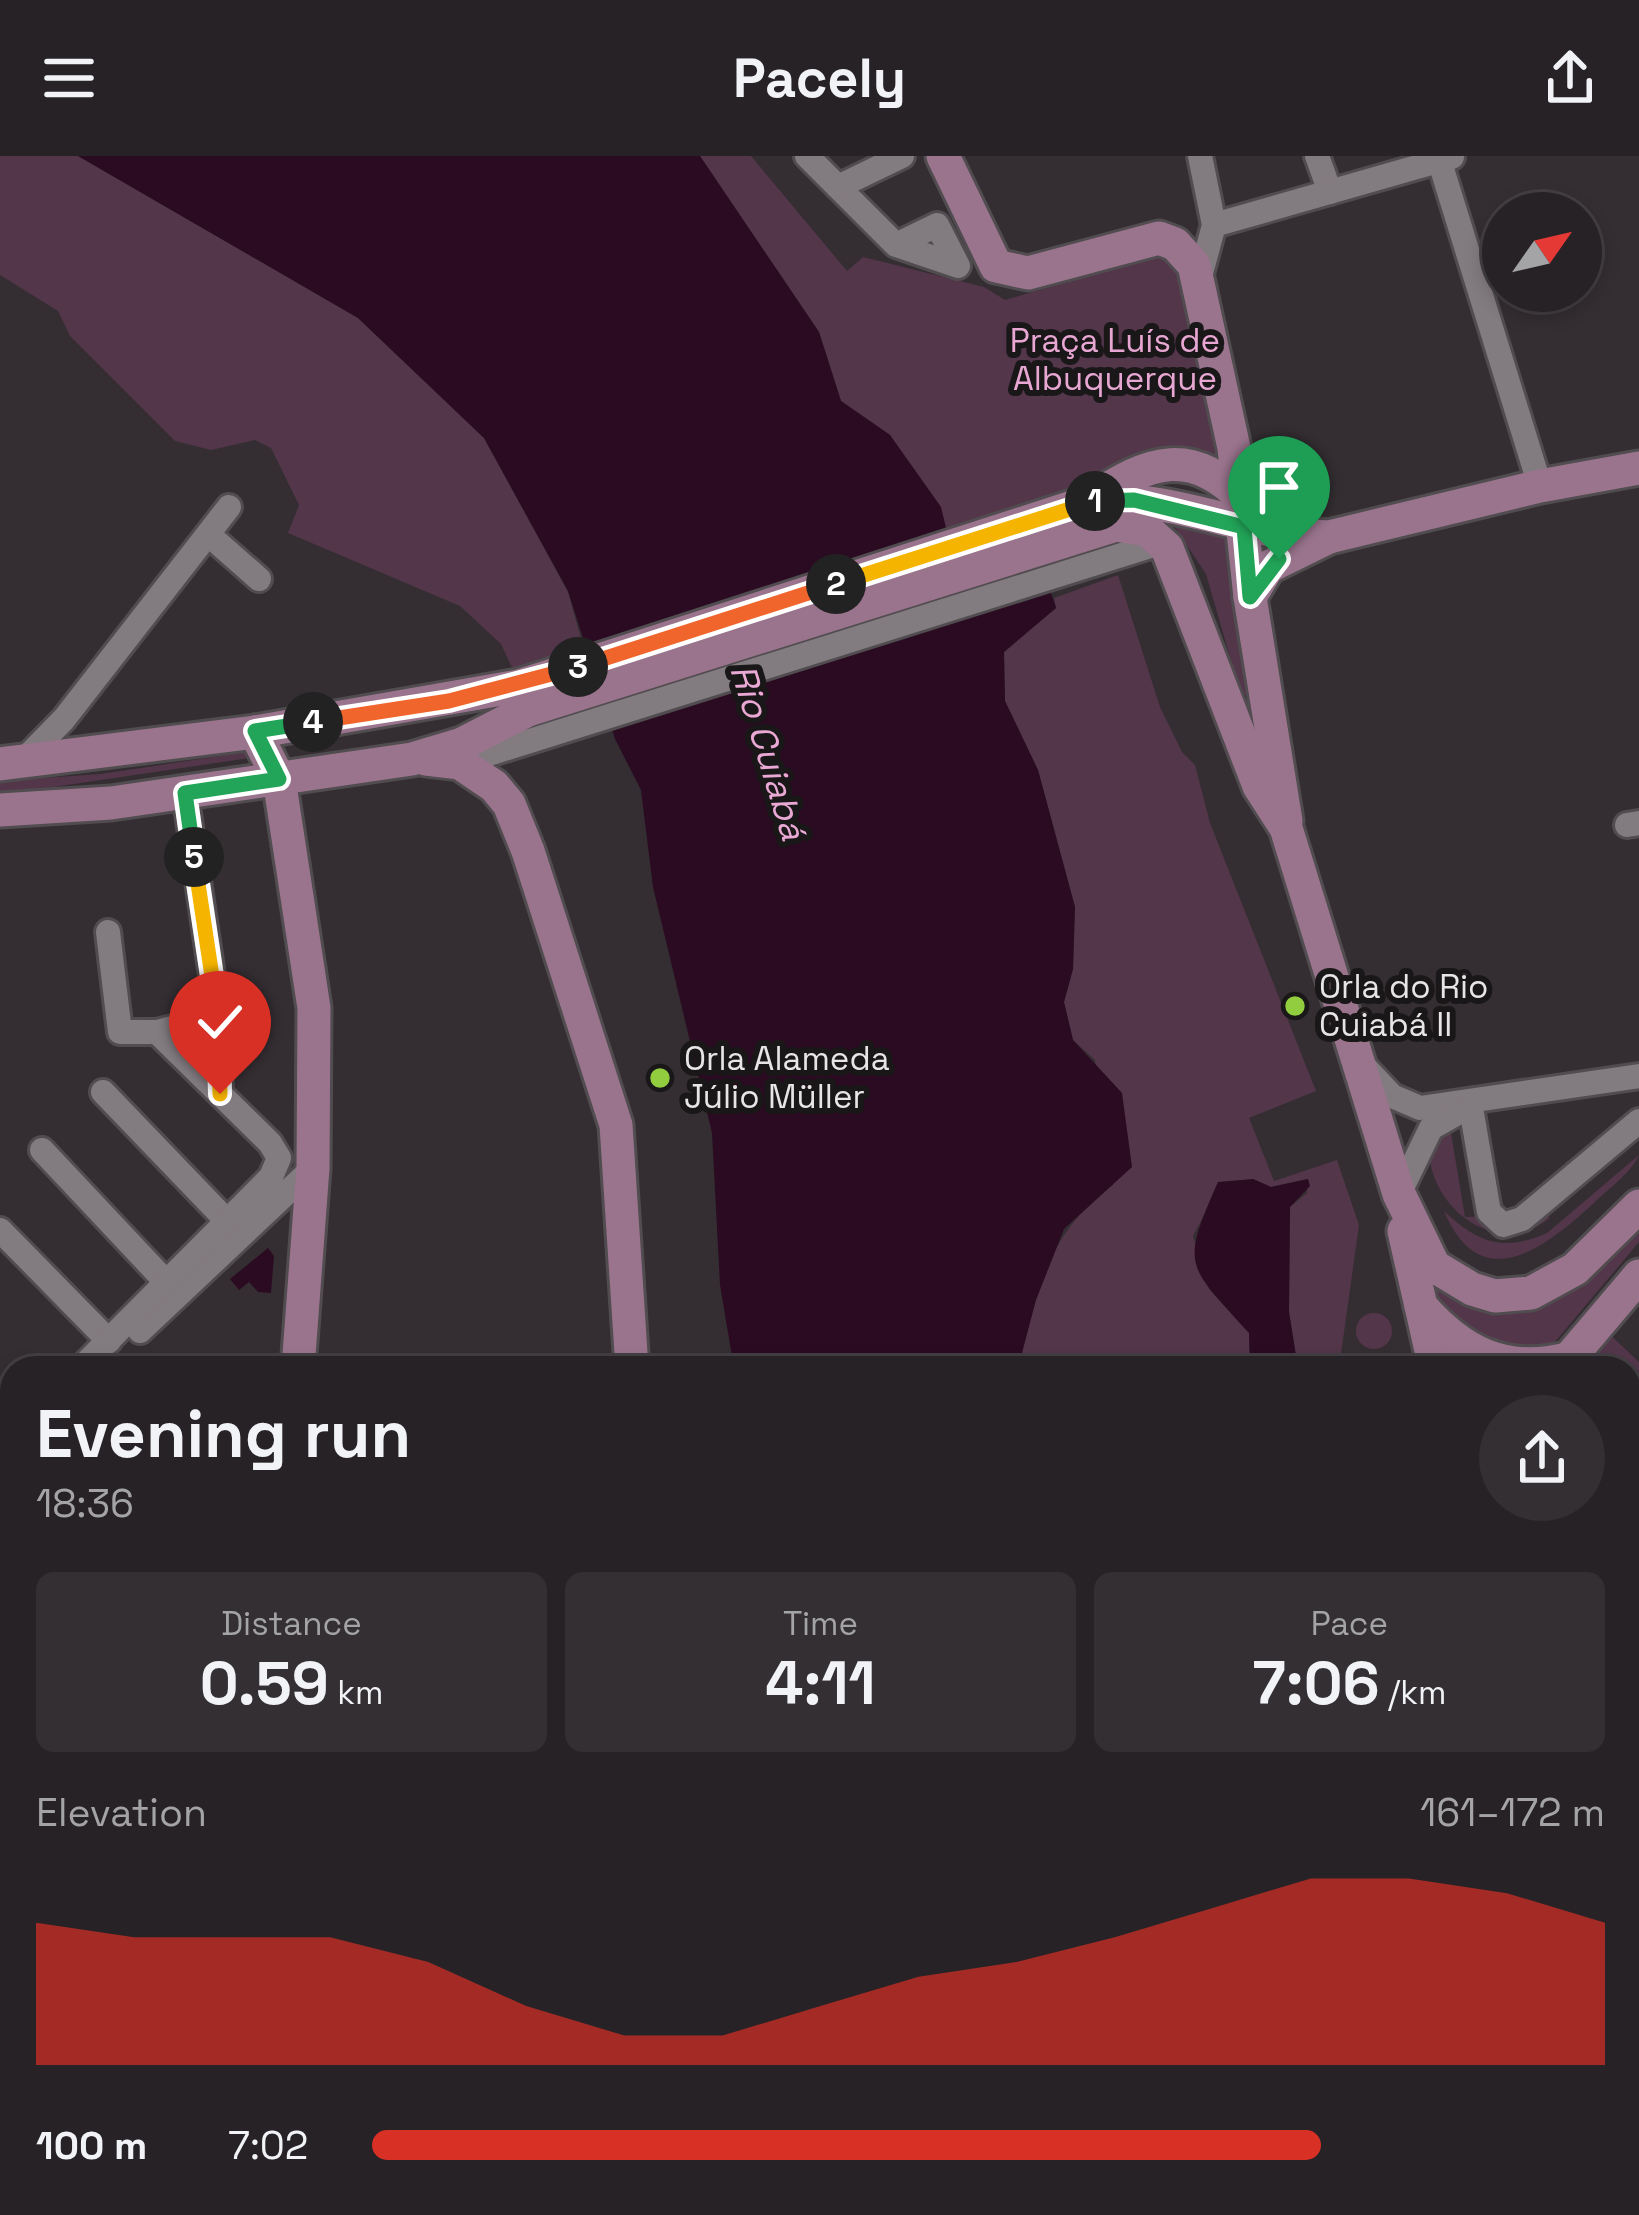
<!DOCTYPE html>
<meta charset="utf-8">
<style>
body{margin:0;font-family:"Space Grotesk",sans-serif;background:#332f32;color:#f1f3f6;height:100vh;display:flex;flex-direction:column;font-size:45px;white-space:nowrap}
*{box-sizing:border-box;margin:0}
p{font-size:39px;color:#a4a4a7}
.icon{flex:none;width:66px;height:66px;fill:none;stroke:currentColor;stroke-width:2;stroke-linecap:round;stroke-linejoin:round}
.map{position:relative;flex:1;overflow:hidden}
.sheet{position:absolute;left:0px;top:1200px;width:1641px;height:861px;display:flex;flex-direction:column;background:#272226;border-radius:36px 36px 0 0;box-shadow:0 6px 18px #0003,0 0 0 3px #433f43}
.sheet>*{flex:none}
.needle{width:78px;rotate:56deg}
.controls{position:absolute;left:1482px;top:36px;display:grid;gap:24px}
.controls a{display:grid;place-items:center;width:120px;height:120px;border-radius:50%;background:#272226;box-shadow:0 6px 18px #0003,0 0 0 3px #433f43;font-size:60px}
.pin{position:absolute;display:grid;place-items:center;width:102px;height:102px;color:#fff;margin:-123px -51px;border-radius:50% 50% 50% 0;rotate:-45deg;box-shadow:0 0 12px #0007}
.pin .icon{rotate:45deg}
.km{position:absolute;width:60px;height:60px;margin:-30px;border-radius:50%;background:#222;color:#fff;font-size:33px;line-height:60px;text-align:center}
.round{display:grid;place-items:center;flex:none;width:126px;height:126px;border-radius:63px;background:#332f32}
.summary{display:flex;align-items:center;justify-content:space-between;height:204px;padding:0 36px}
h1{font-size:66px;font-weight:600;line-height:90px}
.metrics{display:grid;grid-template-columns:repeat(3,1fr);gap:18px;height:204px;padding:12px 36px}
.metrics div{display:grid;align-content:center;border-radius:18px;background:#332f32;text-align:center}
.metrics b{font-size:60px;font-weight:600}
.metrics small{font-size:33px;font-weight:400}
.metrics p{font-size:33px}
.chart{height:336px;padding:24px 36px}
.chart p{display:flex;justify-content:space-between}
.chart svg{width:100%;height:216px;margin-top:12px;fill:#d93025;opacity:.7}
ul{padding:0 36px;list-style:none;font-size:39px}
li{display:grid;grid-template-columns:192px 144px 1fr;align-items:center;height:90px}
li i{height:30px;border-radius:15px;background:#d93025}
header{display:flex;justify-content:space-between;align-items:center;height:156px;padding:0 36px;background:#272226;font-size:54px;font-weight:600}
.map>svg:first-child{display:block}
.green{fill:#53364a}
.water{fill:#2a0b22}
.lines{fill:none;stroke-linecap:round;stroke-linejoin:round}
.minor-casing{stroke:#514c4f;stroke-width:30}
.major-casing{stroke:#514c4f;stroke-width:39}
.minor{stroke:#827b7f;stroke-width:24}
.major{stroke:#9a748d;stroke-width:33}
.split-1-casing{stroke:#fff;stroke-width:24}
.split-2-casing{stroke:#fff;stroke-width:24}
.split-3-casing{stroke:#fff;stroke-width:24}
.split-4-casing{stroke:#fff;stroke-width:24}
.split-5-casing{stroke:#fff;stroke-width:24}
.split-6-casing{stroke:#fff;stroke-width:24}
.split-1{stroke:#22a559;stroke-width:15}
.split-2{stroke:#f5b400;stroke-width:15}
.split-3{stroke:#f0652b;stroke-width:15}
.split-4{stroke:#f0652b;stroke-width:15}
.split-5{stroke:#22a559;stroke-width:15}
.split-6{stroke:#f5b400;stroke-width:15}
.poi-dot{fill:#92cd3f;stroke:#1a1719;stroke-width:4.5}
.labels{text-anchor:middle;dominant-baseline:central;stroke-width:12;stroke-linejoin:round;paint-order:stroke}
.park-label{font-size:33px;fill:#e7a7d2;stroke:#1a1719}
.poi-label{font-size:33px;fill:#e8e5e7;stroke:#1a1719;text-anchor:start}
.water-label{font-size:36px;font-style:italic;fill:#e9a9d4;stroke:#1a1719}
</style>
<header><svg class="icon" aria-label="menu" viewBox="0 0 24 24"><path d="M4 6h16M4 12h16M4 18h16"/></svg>Pacely<svg class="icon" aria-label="share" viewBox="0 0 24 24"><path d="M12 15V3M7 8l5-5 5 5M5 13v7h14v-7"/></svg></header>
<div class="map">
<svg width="1639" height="2059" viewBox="0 0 1639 2059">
<rect width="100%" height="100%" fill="#342e32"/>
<g class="green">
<polygon points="0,0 78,0 358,162 484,282 568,436 585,497 516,520 501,488 460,450 288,377 299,349 271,292 255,284 211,294 175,285 70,180 58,155 0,119"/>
<polygon points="700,0 751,0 847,115 863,101 984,131 1005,144 1166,98 1180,106 1221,310 1092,328 947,376 890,279 841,245 819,176"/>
<polygon points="1172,367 1234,374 1248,540 1241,539 1206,418"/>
<path d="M1118,419L1160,551L1182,596L1195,609L1210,667L1316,935L1249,962L1274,1025L1337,1004L1359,1069L1339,1212H1298L1289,1156L1290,1051L1307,1037L1308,1023L1271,1031L1253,1023L1204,1059L1193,1080L1209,1133L1249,1177L1250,1212H1018C1031,1141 1052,1071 1113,1029L1095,904L1073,884L1064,846L1073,813L1075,751L1038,614L1005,545L1004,496L1056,452L1054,442Z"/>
<polygon points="253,595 256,601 0,639 0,625 101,618"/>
<path d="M1450,971L1465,1061L1545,1058L1550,1062C1495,1106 1424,1048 1429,985Z"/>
<path d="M1639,999C1631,1017 1608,1033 1594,1047C1546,1091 1481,1143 1444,1055C1477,1086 1503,1097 1547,1077Z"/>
<polygon points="1639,1072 1639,1086 1533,1212 1445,1212 1432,1128 1476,1151"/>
<circle cx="1374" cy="1175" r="18"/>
<polygon points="1604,1173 1639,1206 1639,1549 1629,1549 1629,1212 1574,1212"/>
<polygon points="1629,1583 1639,1584 1639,2059 1319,2059 1320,2049 1629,2049"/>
<polygon points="931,2049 1085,2049 1083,2059 930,2059"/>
</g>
<g class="water">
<path d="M78,0H700L819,176L841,245L890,279L941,351L947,376C993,394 1043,399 1056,452L1004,496L1005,545L1038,614L1075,751L1073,813L1064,846L1073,884L1122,937L1132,1011L1064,1073L1036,1144L1018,1212H734L720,1129L712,977L653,731L641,634L615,583L568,435L484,282L358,162Z"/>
<path d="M1253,1023L1271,1031L1308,1023L1310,1030L1290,1051L1289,1156L1298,1212H1250L1249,1177C1187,1108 1180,1112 1218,1026Z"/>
<polygon points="268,1092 274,1100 271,1137 258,1136 249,1126 239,1134 230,1123"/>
<polygon points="609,2049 931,2049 930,2059 609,2059"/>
</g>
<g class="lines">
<defs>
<g id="minor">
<polyline points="807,0 896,89 958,110 937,69 896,89"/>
<polyline points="1317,0 1330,36"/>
<polyline points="1438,0 1540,330"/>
<polyline points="838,31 902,0"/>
<polyline points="1214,69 1452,1"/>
<polyline points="1200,121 1214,69 1200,0"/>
<polyline points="209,379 259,423"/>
<polyline points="21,607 64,563 229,351"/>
<polyline points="460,607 1163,386"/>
<polyline points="1627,669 1639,667"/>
<polyline points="108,776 120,876 157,876"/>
<polyline points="218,860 220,937"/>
<polyline points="1361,907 1392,940 1420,952 1639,920"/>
<polyline points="103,936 226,1064"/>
<polyline points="1470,946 1489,1056 1503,1069 1522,1063 1639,965"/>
<polyline points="42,994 166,1126"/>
<polyline points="1399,1038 1431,972 1461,955"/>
<polyline points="0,1074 109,1185"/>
<polyline points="140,1175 313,1012"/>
<polyline points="81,1212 271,1021 279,1002 270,987 157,876 218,860 185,637"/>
<polyline points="0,1245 12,1257"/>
<polyline points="0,1308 12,1297"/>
<polyline points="0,1528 12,1531"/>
<polyline points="1629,1569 1639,1569"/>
<polyline points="1629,1669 1639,1668"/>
<polyline points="1629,1746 1639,1746"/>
<polyline points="1629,1870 1639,1858"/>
<polyline points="0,1930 12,1932"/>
<polyline points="1629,1994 1639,1994"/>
<polyline points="1370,2049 1370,2059"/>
<polyline points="1620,2049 1621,2059"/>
<polyline points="0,2053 32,2059"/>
</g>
<g id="major">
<polyline points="943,0 996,110 1028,117 1159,82 1175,88 1194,109 1234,292 1250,441 1286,665"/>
<path d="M1089,345C1151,303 1192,289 1248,348"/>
<polyline points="1250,441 1268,411 1329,381 1540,330 1639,312"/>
<polyline points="255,576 279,623 314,852 313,1012 298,1212"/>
<polyline points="426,603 460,607 494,630 509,648 528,695 616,969 632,1212"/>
<path d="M0,608L255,576L519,530L1088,346C1169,336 1247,379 1329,381"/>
<polyline points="0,654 111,647 412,603 462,588 528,554 1116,369 1147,374 1167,392 1259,630 1286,672 1399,1038 1434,1110 1472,1133 1495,1140 1531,1137 1575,1113 1639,1050"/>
<polyline points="1404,1075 1435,1212"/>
<path d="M1421,1150C1462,1197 1505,1218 1567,1203"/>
<polyline points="1561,1212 1639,1120"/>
<polyline points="160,2059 161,2049"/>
<polyline points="524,2059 526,2049"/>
<polyline points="1263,2059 1264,2049"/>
<polyline points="1304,2059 1305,2049"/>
</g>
</defs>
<use href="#minor" class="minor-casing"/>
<use href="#major" class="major-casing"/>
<use href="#minor" class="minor"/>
<use href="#major" class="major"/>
</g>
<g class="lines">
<defs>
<polyline id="split-1" points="1095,345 1134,344 1244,371 1250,441 1279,403"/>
<polyline id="split-2" points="836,428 1095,345"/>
<polyline id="split-3" points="578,511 836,428"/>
<polyline id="split-4" points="313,566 449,545 578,511"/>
<polyline id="split-5" points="194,701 185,637 279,623 255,575 313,566"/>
<polyline id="split-6" points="194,701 218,860 220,938"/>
</defs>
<use href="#split-1" class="split-1-casing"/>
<use href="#split-2" class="split-2-casing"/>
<use href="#split-3" class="split-3-casing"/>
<use href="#split-4" class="split-4-casing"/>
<use href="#split-5" class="split-5-casing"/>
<use href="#split-6" class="split-6-casing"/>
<use href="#split-1" class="split-1"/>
<use href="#split-2" class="split-2"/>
<use href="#split-3" class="split-3"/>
<use href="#split-4" class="split-4"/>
<use href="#split-5" class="split-5"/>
<use href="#split-6" class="split-6"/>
</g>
<g class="poi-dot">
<circle cx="1295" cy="850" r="12"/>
<circle cx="660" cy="922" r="12"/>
</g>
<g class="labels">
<g class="park-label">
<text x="1115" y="185">Praça Luís de<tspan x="1115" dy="38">Albuquerque</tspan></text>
</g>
<g class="poi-label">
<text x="1319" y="831">Orla do Rio<tspan x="1319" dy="38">Cuiabá II</tspan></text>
<text x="684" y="903">Orla Alameda<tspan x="684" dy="38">Júlio Müller</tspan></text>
</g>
<g class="water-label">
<text transform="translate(768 596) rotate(73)">Rio Cuiabá</text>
</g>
</g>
</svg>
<div class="controls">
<a><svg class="needle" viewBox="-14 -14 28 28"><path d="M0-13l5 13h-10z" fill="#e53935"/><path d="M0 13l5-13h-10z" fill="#a4a4a7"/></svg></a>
</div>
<div class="pin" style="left:1279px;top:403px;background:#1e9e55"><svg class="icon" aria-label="arrive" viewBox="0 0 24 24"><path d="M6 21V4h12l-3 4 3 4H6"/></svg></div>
<div class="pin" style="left:220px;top:938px;background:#d93025"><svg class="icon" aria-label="check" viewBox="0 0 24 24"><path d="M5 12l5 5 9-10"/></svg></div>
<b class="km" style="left:1095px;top:345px">1</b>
<b class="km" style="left:836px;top:428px">2</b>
<b class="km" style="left:578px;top:511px">3</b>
<b class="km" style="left:313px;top:566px">4</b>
<b class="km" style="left:194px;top:701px">5</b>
<section class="sheet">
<div class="summary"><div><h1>Evening run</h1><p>18:36</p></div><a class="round"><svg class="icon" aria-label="share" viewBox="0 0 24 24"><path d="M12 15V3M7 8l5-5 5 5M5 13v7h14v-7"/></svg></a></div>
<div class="metrics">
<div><p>Distance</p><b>0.59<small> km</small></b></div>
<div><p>Time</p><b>4:11</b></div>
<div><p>Pace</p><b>7:06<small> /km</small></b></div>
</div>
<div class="chart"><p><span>Elevation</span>161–172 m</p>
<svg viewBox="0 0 160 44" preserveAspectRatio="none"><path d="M0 44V15L10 18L20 18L30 18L40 23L50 32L60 38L70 38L80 32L90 26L100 23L110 18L120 12L130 6L140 6L150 9L160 15V44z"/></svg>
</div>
<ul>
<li><b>100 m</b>7:02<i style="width:77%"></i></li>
</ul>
</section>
</div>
